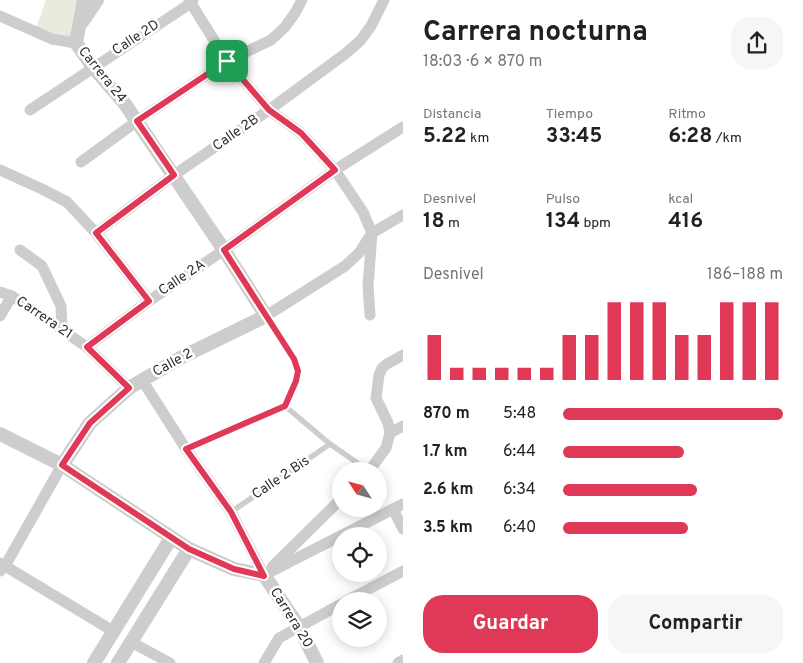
<!DOCTYPE html>
<html lang="es">
<meta charset="utf-8">
<style>
body{margin:0;font-family:Overpass,sans-serif;background:#f6f6f6;color:#202124;height:100vh;display:flex;flex-direction:column;font-size:19px;white-space:nowrap}
*{box-sizing:border-box;margin:0}
p{font-size:16px;color:#757577}
.icon{flex:none;width:28px;height:28px;fill:none;stroke:currentColor;stroke-width:2;stroke-linecap:round;stroke-linejoin:round}
.map{position:relative;flex:1;overflow:hidden}
.sheet{display:flex;flex-direction:column;background:#fff;width:400px}
.sheet>*{flex:none}
.needle{width:32px;rotate:306deg}
.tools{position:absolute;left:332px;top:462px;display:grid;gap:10px}
.tools a{display:grid;place-items:center;width:55px;height:55px;border-radius:50%;background:#fff;box-shadow:0 2px 12px #0003;font-size:25px}
.pin{position:absolute;display:grid;place-items:center;width:42px;height:42px;color:#fff;margin:-21px;border-radius:10px;box-shadow:0 2px 8px #0006}
.round{display:grid;place-items:center;flex:none;width:52px;height:52px;border-radius:20px;background:#f6f6f6}
.summary{display:flex;align-items:center;justify-content:space-between;height:85px;padding:0 20px}
h1{font-size:28px;font-weight:700;line-height:38px}
.stats{display:grid;grid-template-columns:repeat(3,1fr);gap:8px;height:85px;padding:5px 20px}
.stats div{display:grid;align-content:center}
.stats b{font-size:21px;font-weight:700}
.stats small{font-size:14px;font-weight:400}
.stats p{font-size:14px}
.chart{height:140px;padding:10px 20px}
.chart p{display:flex;justify-content:space-between}
.chart svg{width:100%;height:90px;margin-top:5px;stroke:#df3957;stroke-width:6}
.button{display:flex;gap:10px;margin-top:auto;padding:10px 20px}
.button a{flex:1;height:58px;border-radius:20px;background:#df3957;color:#fff;font-size:20px;font-weight:700;line-height:58px;text-align:center}
.button a+a{background:#f6f6f6;color:#202124}
ul{padding:0 20px;list-style:none;font-size:16px}
li{display:grid;grid-template-columns:80px 60px 1fr;align-items:center;height:38px}
li i{height:12px;border-radius:6px;background:#df3957}
main{display:flex;flex:1;min-height:0}
.map>svg:first-child{display:block}
.green{fill:#e7ecde}
.lines{fill:none;stroke-linecap:round;stroke-linejoin:round}
.service{stroke:#cdcdcd;stroke-width:5.5}
.minor{stroke:#cdcdcd;stroke-width:11}
.tertiary{stroke:#cdcdcd;stroke-width:14}
.route-casing{stroke:#fff;stroke-width:10}
.route{stroke:#df3957;stroke-width:6}
.labels{text-anchor:middle;dominant-baseline:central;stroke-width:5;stroke-linejoin:round;paint-order:stroke}
.street-label{font-size:14px;fill:#303030;stroke:#fff}
</style>
<main>
<div class="map">
<svg width="403" height="663" viewBox="0 0 403 663">
<rect width="100%" height="100%" fill="#fff"/>
<polygon class="green" points="46,0 96,0 76,42 35,31"/>
<g class="lines">
<g class="service">
<path d="M266,317C276,332 301,363 296,381C294,389 289,398 285,406"/>
<polyline points="285,406 330,444 369,471"/>
<polyline points="186,449 285,406"/>
<polyline points="231,512 330,444"/>
</g>
<g class="minor">
<polyline points="189,0 227,61 269,110 301,133 335,170 363,212 372,233 368,286 370,315"/>
<polyline points="0,16 52,39 76,43"/>
<polyline points="30,110 191,3 193,0"/>
<polyline points="81,162 137,121 227,61 271,40 285,27 295,13 302,0"/>
<polyline points="0,170 42,189 67,202 96,233 149,301"/>
<polyline points="96,233 174,175 269,110 345,54 360,41 371,26 384,0"/>
<polyline points="20,250 42,266 61,306 62,330"/>
<polyline points="0,292 12,296 87,347 129,388"/>
<polyline points="0,316 12,296"/>
<polyline points="266,316 345,266 359,253 372,233 403,215"/>
<polyline points="87,347 149,301 224,250 335,170 403,127"/>
<polyline points="142,380 186,449 231,512 264,575"/>
<polyline points="390,433 388,423 376,398 379,375 382,368 387,364 403,355"/>
<polyline points="390,433 403,426"/>
<polyline points="369,471 386,448 390,433"/>
<polyline points="393,509 403,529"/>
<polyline points="0,563 113,631"/>
<polyline points="272,567 341,499"/>
<polyline points="0,571 5,566 62,465"/>
<polyline points="264,575 403,504"/>
<polyline points="346,601 403,571"/>
<polyline points="131,642 170,663"/>
<polyline points="264,663 279,638 341,604"/>
<polyline points="398,663 403,660"/>
</g>
<g class="tertiary">
<polyline points="82,22 97,0"/>
<polyline points="0,434 62,465 189,549 234,569 264,575 299,627 317,663"/>
<polyline points="62,465 90,423 129,388 182,357 266,316 224,250 125,104 93,67 76,43 84,0"/>
<polyline points="94,663 171,538"/>
<polyline points="118,663 189,549"/>
</g>
</g>
<g class="lines">
<defs>
<polygon id="route" points="227,61 269,110 301,133 335,170 224,250 294,359 298,371 296,381 285,406 186,449 231,512 264,576 234,569 189,549 62,465 90,423 129,388 87,347 149,301 96,233 174,175 137,121"/>
</defs>
<use href="#route" class="route-casing"/>
<use href="#route" class="route"/>
</g>
<g class="labels">
<g class="street-label">
<text transform="translate(136 38) rotate(-33)">Calle 2D</text>
<text transform="translate(102 75) rotate(51)">Carrera 24</text>
<text transform="translate(236 133) rotate(-35)">Calle 2B</text>
<text transform="translate(182 278) rotate(-34)">Calle 2A</text>
<text transform="translate(44 318) rotate(34)">Carrera 21</text>
<text transform="translate(173 363) rotate(-29)">Calle 2</text>
<text transform="translate(281 478) rotate(-34)">Calle 2 Bis</text>
<text transform="translate(291 618) rotate(58)">Carrera 20</text>
</g>
</g>
</svg>
<div class="tools">
<a><svg class="needle" viewBox="-14 -14 28 28"><path d="M0-13l5 13h-10z" fill="#e53935"/><path d="M0 13l5-13h-10z" fill="#757577"/></svg></a>
<a><svg class="icon" aria-label="locate" viewBox="0 0 24 24"><circle cx="12" cy="12" r="6"/><path d="M12 2v4M12 18v4M2 12h4M18 12h4"/></svg></a>
<a><svg class="icon" aria-label="layers" viewBox="0 0 24 24"><path d="M12 4l9 5-9 5-9-5zM3 14l9 5 9-5"/></svg></a>
</div>
<div class="pin" style="left:227px;top:61px;background:#1e9e55"><svg class="icon" aria-label="arrive" viewBox="0 0 24 24"><path d="M6 21V4h12l-3 4 3 4H6"/></svg></div>
</div>
<section class="sheet">
<div class="summary"><div><h1>Carrera nocturna</h1><p>18:03 · 6 × 870 m</p></div><a class="round"><svg class="icon" aria-label="share" viewBox="0 0 24 24"><path d="M12 15V3M7 8l5-5 5 5M5 13v7h14v-7"/></svg></a></div>
<div class="stats">
<div><p>Distancia</p><b>5.22<small> km</small></b></div>
<div><p>Tiempo</p><b>33:45</b></div>
<div><p>Ritmo</p><b>6:28<small> /km</small></b></div>
</div>
<div class="stats">
<div><p>Desnivel</p><b>18<small> m</small></b></div>
<div><p>Pulso</p><b>134<small> bpm</small></b></div>
<div><p>kcal</p><b>416</b></div>
</div>
<div class="chart"><p><span>Desnivel</span>186–188 m</p>
<svg viewBox="0 0 160 44" preserveAspectRatio="none"><path d="M5 44V22M15 44V38M25 44V38M35 44V38M45 44V38M55 44V38M65 44V22M75 44V22M85 44V6M95 44V6M105 44V6M115 44V22M125 44V22M135 44V6M145 44V6M155 44V6"/></svg>
</div>
<ul>
<li><b>870 m</b>5:48<i style="width:100%"></i></li>
<li><b>1.7 km</b>6:44<i style="width:55%"></i></li>
<li><b>2.6 km</b>6:34<i style="width:61%"></i></li>
<li><b>3.5 km</b>6:40<i style="width:57%"></i></li>
</ul>
<div class="button"><a>Guardar</a><a>Compartir</a></div>
</section>
</main>
